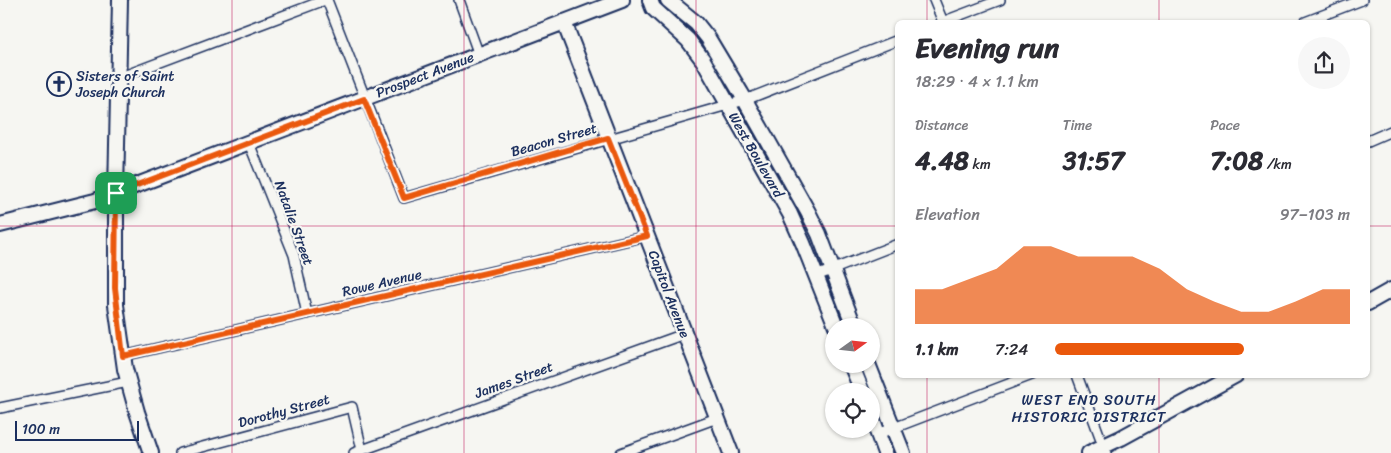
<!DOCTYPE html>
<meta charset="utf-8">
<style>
body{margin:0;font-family:Sriracha,sans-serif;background:#f7f7f7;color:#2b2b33;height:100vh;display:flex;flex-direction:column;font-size:19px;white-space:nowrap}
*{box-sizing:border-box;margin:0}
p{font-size:16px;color:#7c7c81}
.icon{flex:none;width:28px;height:28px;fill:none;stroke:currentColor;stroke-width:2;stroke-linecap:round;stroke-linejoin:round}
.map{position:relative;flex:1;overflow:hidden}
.details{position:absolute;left:895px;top:20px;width:475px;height:358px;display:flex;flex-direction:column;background:#fff;border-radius:8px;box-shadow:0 1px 4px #0004}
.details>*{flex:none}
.needle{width:32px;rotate:75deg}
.fabs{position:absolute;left:825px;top:318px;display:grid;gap:10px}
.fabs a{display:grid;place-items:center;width:55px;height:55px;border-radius:50%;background:#fff;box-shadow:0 1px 4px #0004;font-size:25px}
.scale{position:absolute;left:15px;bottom:12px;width:124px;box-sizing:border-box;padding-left:5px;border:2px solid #1b2f5e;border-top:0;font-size:14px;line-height:18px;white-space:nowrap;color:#1b2f5e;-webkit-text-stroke:4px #f6f6f2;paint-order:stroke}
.pin{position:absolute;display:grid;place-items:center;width:42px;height:42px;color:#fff;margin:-21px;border-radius:10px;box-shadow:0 2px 8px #0006}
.round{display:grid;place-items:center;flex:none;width:52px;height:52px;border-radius:26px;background:#f7f7f7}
.summary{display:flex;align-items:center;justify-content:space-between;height:85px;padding:0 20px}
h1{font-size:28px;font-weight:800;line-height:38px}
.figures{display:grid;grid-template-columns:repeat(3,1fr);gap:8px;height:85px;padding:5px 20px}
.figures div{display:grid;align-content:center}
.figures b{font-size:25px;font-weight:800}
.figures small{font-size:14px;font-weight:400}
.figures p{font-size:14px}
.chart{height:140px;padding:10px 20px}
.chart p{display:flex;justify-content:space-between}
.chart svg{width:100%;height:90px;margin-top:5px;fill:#ea580c;opacity:.7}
ul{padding:0 20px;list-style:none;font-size:16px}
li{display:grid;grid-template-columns:80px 60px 1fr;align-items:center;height:38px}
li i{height:12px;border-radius:6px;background:#ea580c}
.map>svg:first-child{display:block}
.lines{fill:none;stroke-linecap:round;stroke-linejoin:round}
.street-casing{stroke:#1b2f5e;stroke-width:12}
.secondary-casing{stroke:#1b2f5e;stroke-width:18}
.street{stroke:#f6f6f2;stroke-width:9}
.secondary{stroke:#f6f6f2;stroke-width:14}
.route-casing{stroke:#fff;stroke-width:10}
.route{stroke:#ea580c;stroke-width:6}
.grid{fill:none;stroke:#c2185b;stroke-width:1;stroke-opacity:0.55}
.labels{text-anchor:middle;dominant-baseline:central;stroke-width:4.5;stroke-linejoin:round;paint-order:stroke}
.street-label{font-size:14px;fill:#1b2f5e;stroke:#f6f6f2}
.poi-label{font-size:14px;fill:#1b2f5e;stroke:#f6f6f2;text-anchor:start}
.neighbourhood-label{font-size:15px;letter-spacing:1px;fill:#1b2f5e;stroke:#f6f6f2}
</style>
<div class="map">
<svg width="1391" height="453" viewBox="0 0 1391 453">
<rect width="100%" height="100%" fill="#f6f6f2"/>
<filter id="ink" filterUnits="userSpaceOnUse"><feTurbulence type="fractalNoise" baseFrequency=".02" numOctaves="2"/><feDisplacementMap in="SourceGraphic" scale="10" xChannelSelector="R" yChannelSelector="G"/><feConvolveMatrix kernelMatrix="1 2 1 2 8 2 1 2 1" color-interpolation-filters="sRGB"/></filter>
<g filter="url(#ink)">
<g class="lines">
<defs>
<g id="street">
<polyline points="327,0 404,198 745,100 898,40"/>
<polyline points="459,0 479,55"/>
<polyline points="934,0 943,22"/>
<polyline points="942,22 1000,0"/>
<polyline points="1305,22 1362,0"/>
<polyline points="118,78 325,0"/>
<polyline points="1368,141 1391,131"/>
<polyline points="249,143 294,255 307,314"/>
<polyline points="816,276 898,244"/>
<polyline points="123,356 647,236"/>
<polyline points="1077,375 1106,453"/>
<polyline points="0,408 128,382"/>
<polyline points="878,434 1032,375"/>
<polyline points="180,453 352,407 362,450"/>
<polyline points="354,453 684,334"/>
<polyline points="621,453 717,418"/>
</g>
<g id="secondary">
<polyline points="120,0 116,193 116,305 125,369 137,412 151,453"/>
<polyline points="650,0 653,8 688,40 703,60 790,214 803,243 836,326"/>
<polyline points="668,0 696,23 708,38 741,93 808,212 819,234 854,326"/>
<polyline points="564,22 731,453"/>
<polyline points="0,225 95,201 622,0"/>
<polyline points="1368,303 1391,290"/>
<polyline points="851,364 862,391"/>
<polyline points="868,364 903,453"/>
<polyline points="871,415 885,453"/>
<polyline points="1089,453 1121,438 1236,375"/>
</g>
</defs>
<use href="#street" class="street-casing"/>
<use href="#secondary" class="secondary-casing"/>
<use href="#street" class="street"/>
<use href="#secondary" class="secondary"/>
</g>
</g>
<g class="lines" filter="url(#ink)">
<defs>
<polygon id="route" points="364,99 404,198 608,138 647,236 123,356 115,288 116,193"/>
</defs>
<use href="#route" class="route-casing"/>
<use href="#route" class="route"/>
</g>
<path class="grid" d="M232,0V453M464,0V453M696,0V453M927,0V22M1159,0V22M0,226H898M1368,226H1391M927,375V453M1159,375V453"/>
<defs>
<symbol id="church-ring" viewBox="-11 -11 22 22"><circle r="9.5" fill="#f6f6f2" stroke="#1b2f5e" stroke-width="1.5"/><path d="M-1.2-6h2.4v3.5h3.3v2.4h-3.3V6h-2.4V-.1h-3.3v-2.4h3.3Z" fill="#1b2f5e"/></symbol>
</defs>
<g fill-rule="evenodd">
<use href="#church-ring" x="45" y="70" width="28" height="28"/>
</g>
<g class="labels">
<g class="street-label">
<text transform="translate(425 75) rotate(-21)">Prospect Avenue</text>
<text transform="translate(554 140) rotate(-16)">Beacon Street</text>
<text transform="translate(756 155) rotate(60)">West Boulevard</text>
<text transform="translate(294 223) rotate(70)">Natalie Street</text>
<text transform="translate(382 283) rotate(-13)">Rowe Avenue</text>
<text transform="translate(669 294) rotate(69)">Capitol Avenue</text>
<text transform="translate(514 380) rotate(-20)">James Street</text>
<text transform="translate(284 411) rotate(-15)">Dorothy Street</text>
</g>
<g class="poi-label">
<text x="76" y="76">Sisters of Saint<tspan x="76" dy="16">Joseph Church</tspan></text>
</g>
<g class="neighbourhood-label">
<text x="1089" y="400">WEST END SOUTH<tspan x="1089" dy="17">HISTORIC DISTRICT</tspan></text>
</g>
</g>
</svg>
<div class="fabs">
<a><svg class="needle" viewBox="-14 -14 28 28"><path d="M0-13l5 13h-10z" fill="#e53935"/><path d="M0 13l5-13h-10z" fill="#7c7c81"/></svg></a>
<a><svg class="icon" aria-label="locate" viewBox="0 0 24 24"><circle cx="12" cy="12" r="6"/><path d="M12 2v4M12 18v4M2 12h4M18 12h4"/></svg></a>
</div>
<div class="scale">100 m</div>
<div class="pin" style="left:116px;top:193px;background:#1e9e55"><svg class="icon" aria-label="arrive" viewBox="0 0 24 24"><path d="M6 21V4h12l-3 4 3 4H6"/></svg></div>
<section class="details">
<div class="summary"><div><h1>Evening run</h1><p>18:29 · 4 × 1.1 km</p></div><a class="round"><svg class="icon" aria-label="share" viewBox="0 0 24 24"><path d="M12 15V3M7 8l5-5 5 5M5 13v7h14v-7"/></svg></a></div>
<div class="figures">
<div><p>Distance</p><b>4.48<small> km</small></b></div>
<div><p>Time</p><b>31:57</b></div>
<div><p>Pace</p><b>7:08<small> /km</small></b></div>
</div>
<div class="chart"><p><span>Elevation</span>97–103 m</p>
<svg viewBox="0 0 160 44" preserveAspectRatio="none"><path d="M0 44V27L10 27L20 22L30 17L40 6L50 6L60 11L70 11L80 11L90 17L100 27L110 33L120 38L130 38L140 33L150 27L160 27V44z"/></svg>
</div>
<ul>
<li><b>1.1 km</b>7:24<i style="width:64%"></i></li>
</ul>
</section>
</div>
